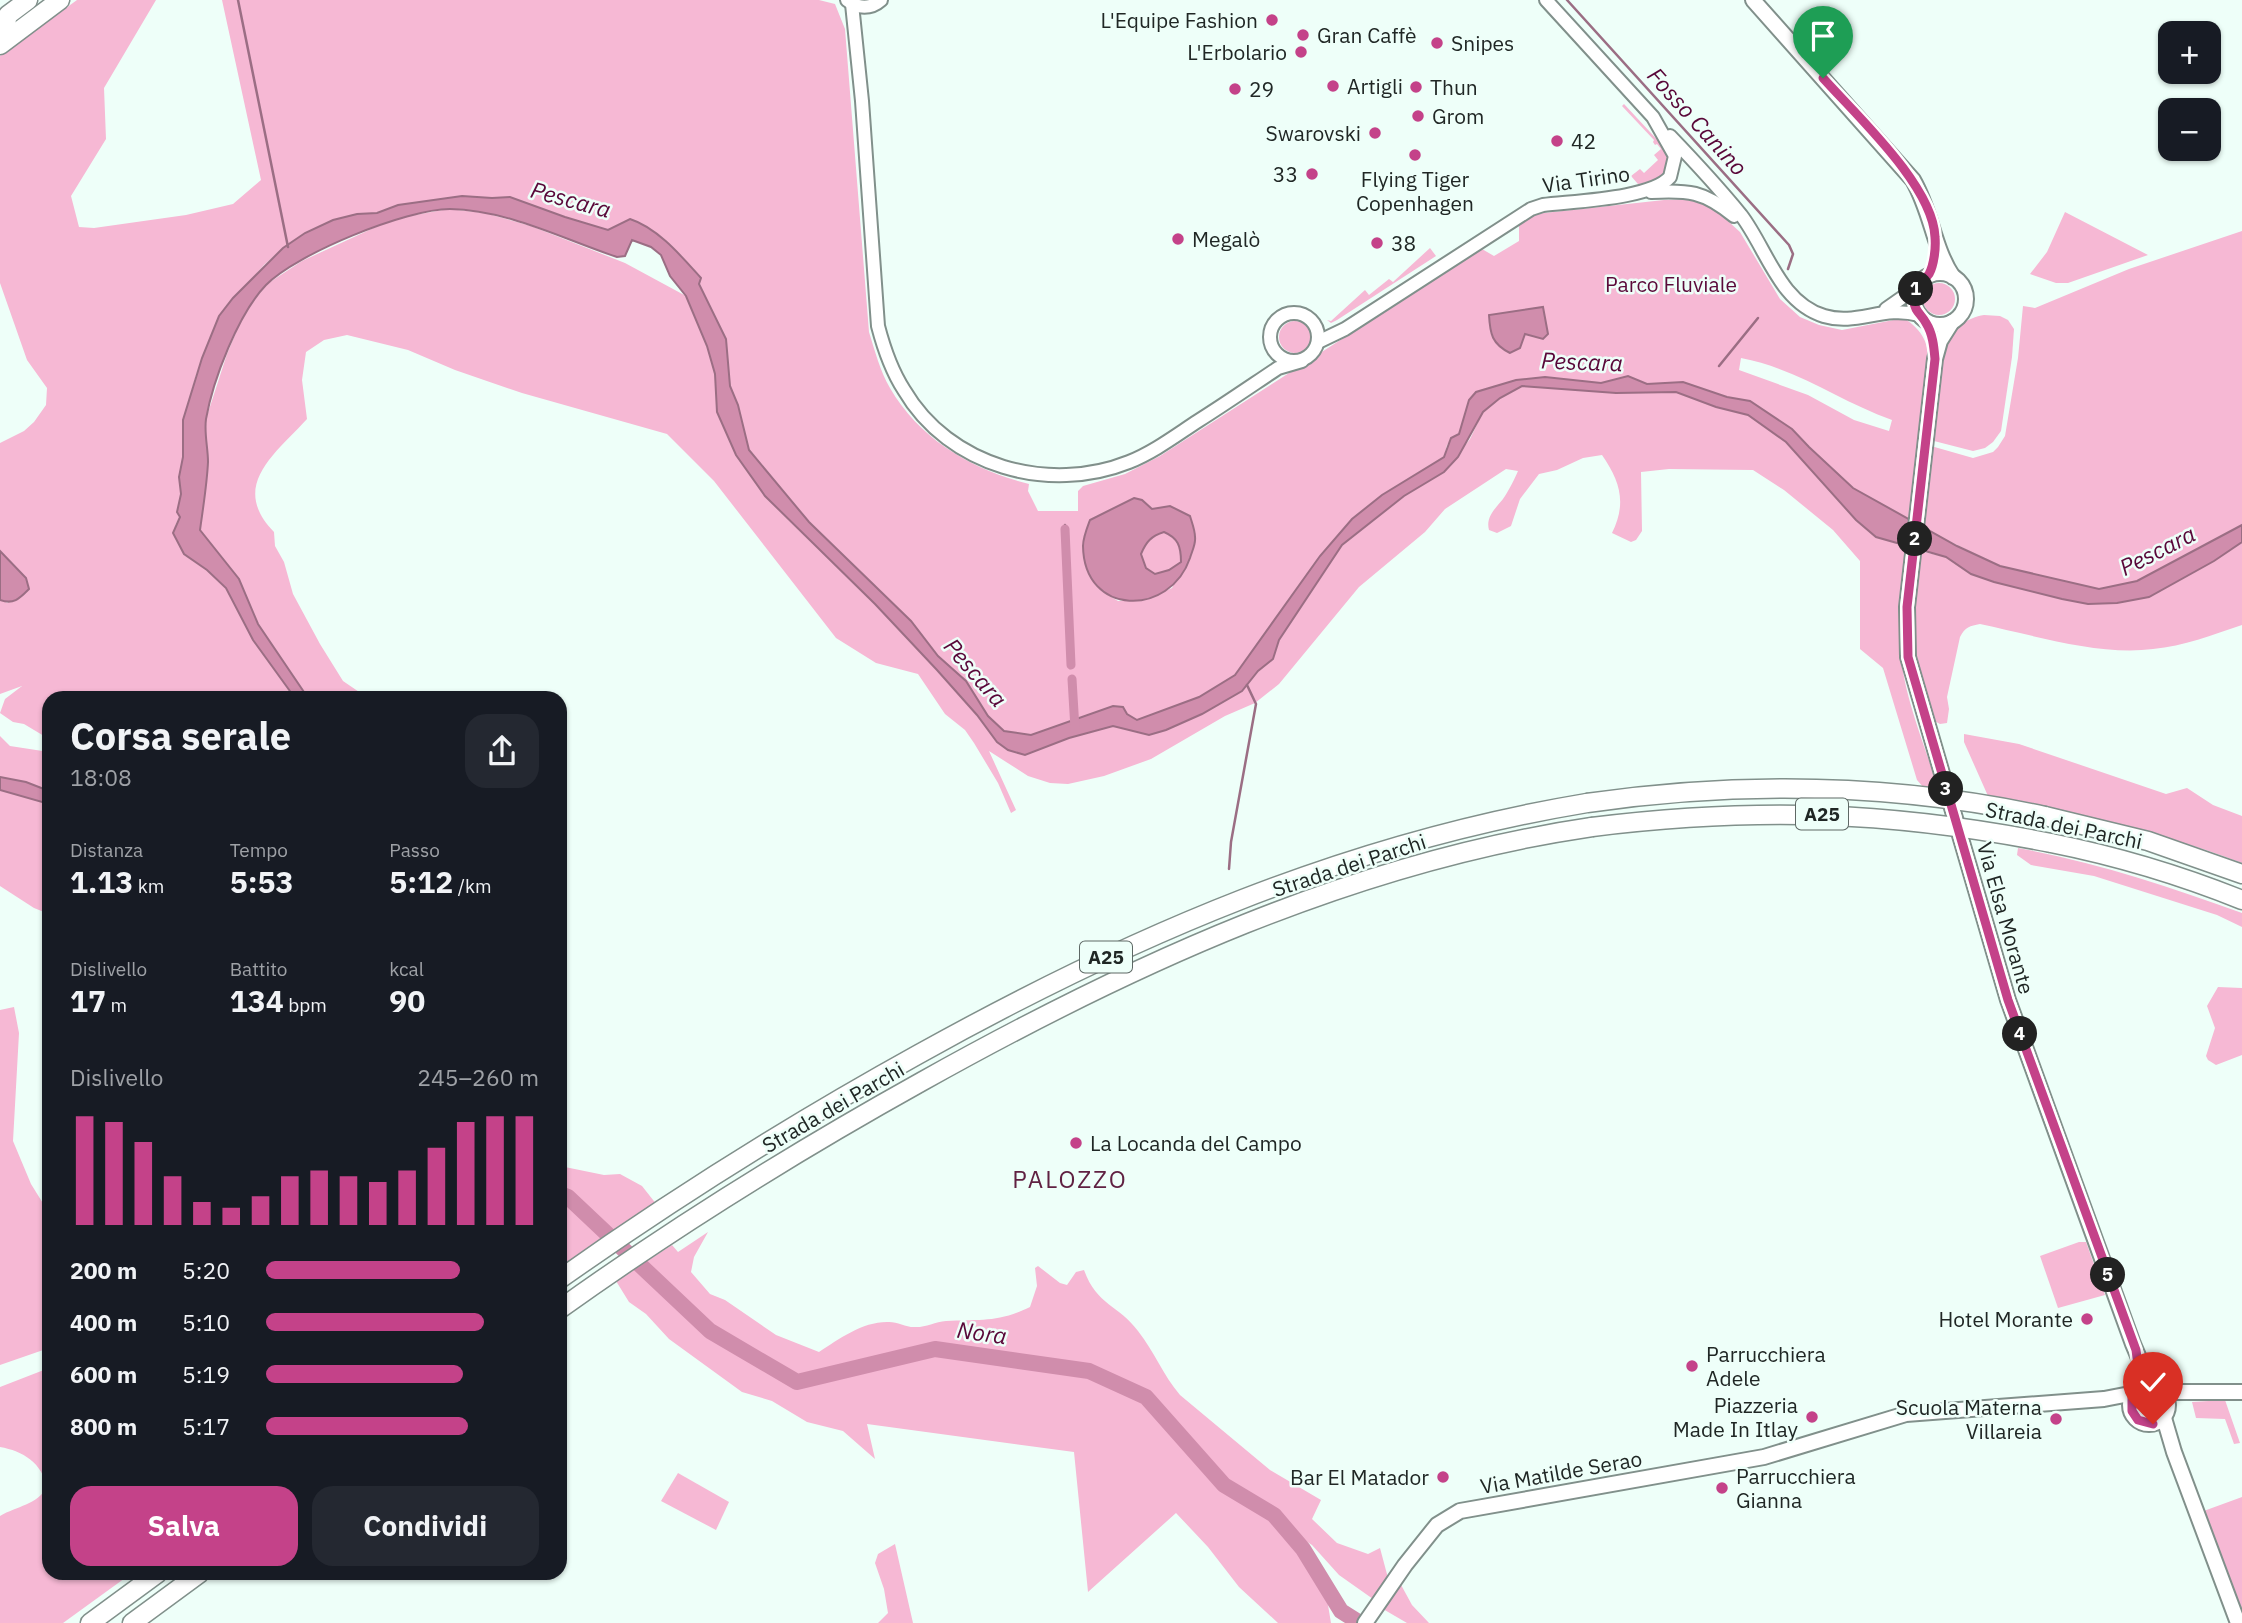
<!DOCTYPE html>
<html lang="it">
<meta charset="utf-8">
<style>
body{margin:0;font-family:"IBM Plex Sans",sans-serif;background:#242831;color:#f1f3f6;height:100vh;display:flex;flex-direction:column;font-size:26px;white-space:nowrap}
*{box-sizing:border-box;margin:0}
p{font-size:23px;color:#9ea1a6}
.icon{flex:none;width:38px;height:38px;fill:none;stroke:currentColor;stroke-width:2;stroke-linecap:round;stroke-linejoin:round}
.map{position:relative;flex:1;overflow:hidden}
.sheet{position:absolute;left:42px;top:691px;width:525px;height:889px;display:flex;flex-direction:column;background:#171b24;border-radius:21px;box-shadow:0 2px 5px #0004}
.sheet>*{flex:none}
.tools{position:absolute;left:2158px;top:21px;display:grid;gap:14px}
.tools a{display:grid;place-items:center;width:63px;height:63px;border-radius:14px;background:#171b24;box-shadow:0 2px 5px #0004;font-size:35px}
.pin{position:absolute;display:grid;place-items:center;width:60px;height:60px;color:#fff;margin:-72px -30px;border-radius:50% 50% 50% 0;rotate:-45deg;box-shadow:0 0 7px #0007}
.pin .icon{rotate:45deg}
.km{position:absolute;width:35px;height:35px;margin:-18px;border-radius:50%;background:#222;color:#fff;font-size:19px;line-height:35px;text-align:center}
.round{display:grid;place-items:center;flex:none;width:74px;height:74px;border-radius:21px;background:#242831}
.summary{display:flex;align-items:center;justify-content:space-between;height:119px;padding:0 28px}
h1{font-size:38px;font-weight:700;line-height:52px}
.figures{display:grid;grid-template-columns:repeat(3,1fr);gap:10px;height:119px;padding:7px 28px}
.figures div{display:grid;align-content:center}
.figures b{font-size:30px;font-weight:700}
.figures small{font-size:19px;font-weight:400}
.figures p{font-size:19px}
.chart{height:196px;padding:14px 28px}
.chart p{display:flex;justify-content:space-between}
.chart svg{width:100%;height:126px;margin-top:7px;stroke:#c44289;stroke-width:6}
.button{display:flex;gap:14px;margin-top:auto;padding:14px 28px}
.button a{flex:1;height:80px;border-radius:21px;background:#c44289;color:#fff;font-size:28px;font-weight:700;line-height:80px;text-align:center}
.button a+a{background:#242831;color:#f1f3f6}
ul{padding:0 28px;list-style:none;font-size:23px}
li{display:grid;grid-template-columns:112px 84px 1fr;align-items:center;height:52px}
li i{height:18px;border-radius:9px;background:#c44289}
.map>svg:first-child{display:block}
.green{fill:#f6b8d4;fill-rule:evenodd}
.water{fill:#d08dac;stroke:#9b6e84;stroke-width:2;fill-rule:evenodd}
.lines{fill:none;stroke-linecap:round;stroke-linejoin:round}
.stream{stroke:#9b6e84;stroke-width:2.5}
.canal{stroke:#d08dac;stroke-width:9}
.river{stroke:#d08dac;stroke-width:16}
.minor-casing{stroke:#81908b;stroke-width:16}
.major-casing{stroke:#81908b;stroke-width:18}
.highway-casing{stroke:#81908b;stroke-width:21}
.minor{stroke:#fff;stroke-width:12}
.major{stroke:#fff;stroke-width:14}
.highway{stroke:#fff;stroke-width:18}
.highway-bridge-casing{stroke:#81908b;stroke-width:21;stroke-linecap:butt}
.highway-bridge{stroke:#fff;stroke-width:18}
.route-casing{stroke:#fff;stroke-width:14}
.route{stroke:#c44289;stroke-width:9}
.poi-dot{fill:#c44289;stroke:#eefff9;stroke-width:2.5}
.labels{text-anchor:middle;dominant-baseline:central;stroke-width:5;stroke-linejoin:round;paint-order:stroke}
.shield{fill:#eefff9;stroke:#5e6865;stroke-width:2}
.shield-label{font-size:19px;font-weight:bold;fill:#202725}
.poi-label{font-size:21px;fill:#202725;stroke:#eefff9;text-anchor:start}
.street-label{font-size:21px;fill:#202725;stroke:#eefff9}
.park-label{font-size:21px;fill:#5b0a3a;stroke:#eefff9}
.water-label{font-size:23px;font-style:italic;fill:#590739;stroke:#eefff9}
.quarter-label{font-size:24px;letter-spacing:2px;fill:#602142;stroke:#eefff9}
</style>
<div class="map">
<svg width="2242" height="1623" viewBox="0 0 2242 1623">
<rect width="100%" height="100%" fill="#eefff9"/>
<g class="green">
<path d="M77,0H156L104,88L106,139L71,196L79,227L94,228L186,215L233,204L261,180L222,0H819L835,4L845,29L869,332C875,351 880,371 890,388C920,440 973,470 1029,484L1028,491L1038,511H1078V491L1083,486L1125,474L1160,456L1482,249L1494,256L1519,241V225L1535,214L1664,200L1694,199L1717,211L1740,232L1780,299L1800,317L1819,325L1842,330L1904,318C1923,331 1929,343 1929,366L1910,520L1853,488L1809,447L1792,429L1750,401L1727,397L1683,382L1647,384L1628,376L1601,383L1545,377L1516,380L1476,392L1469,400L1459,434L1447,445L1444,457L1382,495L1352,519L1320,556L1235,675L1199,697L1137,720L1113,706L1031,735L1004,731L988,716L980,702L938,656L911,621L809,522L749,450L738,405L730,386L726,339L699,284L701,278C682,257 658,228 630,219L608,230L565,217L510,197L492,198L462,196L398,205L377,213L357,214L333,220L305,233L283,248L264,265L219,316L196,375L183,420V457L179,477L181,494L177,512L180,516L175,526L184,554L207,570L226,588L253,640L295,698H49V739L24,724L13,722L0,713L5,699L22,686L0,694V600L8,603L26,578L0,551V443L24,431L34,422L46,405L47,388L27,360L0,283V56ZM1489,315L1548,334L1543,339L1525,334L1519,348ZM1741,358C1798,369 1839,401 1892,420L1889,431L1854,420L1808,395L1739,370ZM1142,500L1152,509L1170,506L1196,540L1172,588L1145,600L1118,601L1103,592L1094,581Z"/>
<polygon points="1624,104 1663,146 1668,154 1667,170 1653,182 1638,184 1631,176 1640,169 1644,173 1658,160 1654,155 1661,149 1657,144 1655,145 1653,142 1654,140 1622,106"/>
<path d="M448,209L485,213L531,226L625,263L686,296L707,346L715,374L717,412L736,455L765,496L875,604L937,670L977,715L997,742L1008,750L1025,755L1069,738L1113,726L1150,735L1202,714L1242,691L1258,671L1273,659L1279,640L1342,545L1404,496L1444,472L1470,439L1483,412L1500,398L1522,386L1616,393L1676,392L1716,407L1748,415L1786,442L1856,520L1876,537L1907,547C1902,579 1898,611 1900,644C1902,693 1924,743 1939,790L1924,788L1917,780L1883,668L1860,649V561L1833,530L1784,490L1753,470L1669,469L1641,472L1642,531L1636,540L1631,542L1612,533C1627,503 1620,481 1602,455L1583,458L1557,470L1539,474L1520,499L1511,526L1497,533L1489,530C1485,515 1498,507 1505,496C1510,488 1515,478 1518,471L1506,469L1445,509L1425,532L1359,587L1279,684L1255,703L1225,716L1151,759L1104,776L1068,784L1050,783L1028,776L989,751L1016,810L1011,813L998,783L974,743L965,730L945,714L918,674L876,663L836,638L714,481L667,434L522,393L455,370L408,350L347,335L324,340L306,352L302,380L307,419C275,454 229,486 274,532L275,546L284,562L293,594L320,644L343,681L368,698H308L258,624L239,579L200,530L208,461L205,422L227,354L245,311L267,284L302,261L393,219Z"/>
<polygon points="2065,212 2148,255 2068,283 2056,283 2030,274 2047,252"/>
<polygon points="2242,231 2242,525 2137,581 2099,589 2000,566 1922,528 1931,446 1973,458 1993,452 1998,447 2005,436 2018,358 2023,306 2035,308 2129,269"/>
<polygon points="1430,248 1436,256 1337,320 1331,323 1327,320 1331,321 1365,290 1369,295 1389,279 1393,282"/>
<circle cx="1939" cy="299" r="16"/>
<path d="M1984,315L2000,316L2008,320L2014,329L2012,357L2001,431L1993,442L1985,448L1973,451L1934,441L1943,344C1951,330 1968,317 1984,315Z"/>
<circle cx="1295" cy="337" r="16"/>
<path d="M1164,532C1178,538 1181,547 1181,562L1169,570L1155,574L1146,568L1141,554C1146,542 1151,536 1164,532Z"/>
<path d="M2242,542V625C2212,635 2184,646 2153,649C2099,656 2033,635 1980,624C1970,626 1965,627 1960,637L1947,697L1949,709L1947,723L1940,724L1929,718L1913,656L1911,631L1919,551L1946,557L1971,574L1994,582L2088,604L2117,603L2149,596L2214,561Z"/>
<path d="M1964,734L2019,744L2166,794L2187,788L2213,805L2242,816V863C2193,844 2144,831 2093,819C2058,811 2023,802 1988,796L1964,742Z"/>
<polygon points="0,736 10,746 49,752 49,791 26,782 0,777"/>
<polygon points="0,790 49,804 49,914 34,908 0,886"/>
<path d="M2018,848C2095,862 2168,886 2242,913V927L2217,915L2094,876L2031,865L2017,855Z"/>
<polygon points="2218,987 2242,988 2242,1055 2216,1065 2208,1060 2206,1056 2215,1028 2207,1006"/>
<polygon points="14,1007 19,1033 13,1141 31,1184 49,1213 49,1348 0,1365 0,1010"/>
<polygon points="560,1166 604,1175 620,1174 642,1186 657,1205 612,1234 572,1194 560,1190"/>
<polygon points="560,1199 567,1201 606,1238 560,1267 560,1252 566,1247 560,1232"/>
<path d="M708,1232L694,1257L691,1272L710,1294L725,1300L776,1335L819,1352C839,1339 862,1322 887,1322C896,1321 905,1327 914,1327C924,1328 935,1322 946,1321C980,1319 997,1323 1030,1307L1037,1286L1035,1268L1038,1266L1060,1283L1067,1285L1076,1272L1084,1270C1097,1306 1119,1305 1138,1331C1154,1351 1163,1375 1180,1395L1270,1470L1321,1500L1312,1519L1337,1543L1368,1554L1380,1548L1388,1578L1373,1599L1339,1575L1312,1545L1298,1536L1277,1514L1226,1483L1147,1394L1089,1368L936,1346L796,1380L712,1330L642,1264L672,1245L678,1252Z"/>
<polygon points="2079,1242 2086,1242 2105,1295 2058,1308 2040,1256"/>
<polygon points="638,1267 708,1334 799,1387 936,1352 1090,1375 1147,1402 1179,1436 1224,1491 1272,1519 1297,1549 1327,1599 1331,1623 1278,1623 1239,1587 1208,1547 1176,1513 1088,1592 1074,1452 867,1424 875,1459 843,1431 807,1422 772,1401 742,1392 669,1339 646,1314 629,1302 616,1281"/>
<path d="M49,1368V1573H132L63,1623H0V1516C17,1506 37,1505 47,1487C42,1463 23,1451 0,1447V1387Z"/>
<polygon points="2225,1400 2240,1443 2234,1444 2225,1419 2196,1418 2192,1402"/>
<polygon points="678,1473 729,1502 716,1530 661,1501"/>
<polygon points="2242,1497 2242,1612 2236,1596 2233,1596 2201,1512"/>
<polygon points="895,1544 913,1623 878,1623 888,1613 884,1589 875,1563 878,1554"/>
<polygon points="1400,1583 1412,1605 1429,1623 1407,1623 1383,1609"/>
</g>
<g class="water">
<path d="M462,196L492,198L510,197L565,217L608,230L630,219C658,228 682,257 701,278L699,284L726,339L730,386L738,405L749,450L809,522L911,621L938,656L966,681L988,716L1004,731L1031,735L1113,706L1123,707L1127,714L1137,720L1199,697L1235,675L1320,556L1352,519L1382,495L1444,457L1451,438L1459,434L1469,400L1476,392L1516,380L1545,377L1601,383L1628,376L1647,384L1683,382L1727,397L1750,401L1792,429L1809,447L1853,488L1957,546L2000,566L2099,589L2137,581L2242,525V542L2214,561L2149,597L2117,603L2088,604L2062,599L1994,582L1971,574L1946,557L1876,537L1856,520L1786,442L1748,415L1716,407L1676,392L1616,393L1522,386L1500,398L1483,412L1458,457L1444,472L1404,496L1342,545L1279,640L1273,659L1258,671L1242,691L1202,714L1166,730L1149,735L1113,726L1069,738L1025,755L1008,750L997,742L977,715L937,670L875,604L765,496L736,455L717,412L715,374L707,346L686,296L670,276L661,255L651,247L632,240L625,256L617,257C563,239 508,210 450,209C406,209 296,254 266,285C238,314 213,380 206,419C204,433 208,448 208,462C207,484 203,508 200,530L239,579L258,624L308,698H295L253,640L226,588L207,570L184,554L173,533L180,517L177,512L181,494L179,477L183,457V420L202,358L219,316L233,298L283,248L305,233L333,220L357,214L377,213L398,205Z"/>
<path d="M1543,307L1548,334L1543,339L1525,334L1520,348L1510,353C1492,344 1490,334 1489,315Z"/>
<path d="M1134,498L1142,500L1152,509L1170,506L1190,516C1192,523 1195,530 1195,537C1196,544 1192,551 1190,558C1170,617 1084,617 1083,546C1083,538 1087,528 1090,520ZM1164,532C1178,538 1181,546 1181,562L1169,570L1155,574L1146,568L1141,554C1146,542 1151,536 1164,532Z"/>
<path d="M0,551L26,578L29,589C20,598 14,605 0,600Z"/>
<polygon points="0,777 26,782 49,791 49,804 0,790"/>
</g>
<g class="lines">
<g class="stream">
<polyline points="238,0 288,247"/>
<polyline points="1567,0 1789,245 1793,254 1788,269"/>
<polyline points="1719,366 1758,318"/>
<polyline points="1065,525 1070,668"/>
<polyline points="1070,680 1072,722"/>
<polyline points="1229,869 1231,842 1256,704 1247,685"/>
</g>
<g class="canal">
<polyline points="1065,529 1071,665"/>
<polyline points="1072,679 1075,729"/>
</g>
<polyline class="river" points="560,1194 568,1197 710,1331 797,1382 935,1349 1089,1371 1146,1397 1224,1485 1274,1515 1303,1549 1341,1611 1360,1623"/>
<defs>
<g id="minor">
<path d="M847,0C858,9 871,9 881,0"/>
<path d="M852,4L862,101L878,326C884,349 891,370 904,390C949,467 1049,494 1129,462C1154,452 1175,436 1198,421C1225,404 1251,386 1278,368L1302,361"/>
<path d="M1670,136C1694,161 1719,188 1741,215C1767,249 1779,302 1824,316C1857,326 1883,305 1919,315"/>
<path d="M1651,192C1688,190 1704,191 1734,216"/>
<polyline points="1886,309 1916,288"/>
<circle cx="1294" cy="337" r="24"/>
<path d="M1318,342L1345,329L1531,209L1543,205C1574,201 1651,199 1670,177L1675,156L1653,117L1546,0"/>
</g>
<g id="major">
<path d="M1753,0L1913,180C1932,213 1933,247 1953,277"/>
<circle cx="1940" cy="299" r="26"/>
<polyline points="1952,322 1940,341 1935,359 1907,607 1908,657 2008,1000 2133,1344 2147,1377 2155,1387"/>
<circle cx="2149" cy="1405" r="19"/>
<polyline points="2162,1392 2242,1392"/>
<polyline points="2164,1418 2174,1452 2238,1623"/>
<polyline points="1365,1623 1405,1565 1437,1525 1460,1511 1764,1457 1906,1414 2104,1399 2135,1393"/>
</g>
<g id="highway">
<polyline points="5,27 8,15 28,0"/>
<polyline points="0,45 60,0"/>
<polyline points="2045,816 2148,841 2242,874"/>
<path d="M2051,843C2116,856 2180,875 2242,900"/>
<path d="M560,1279C676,1197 796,1122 919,1054C1131,936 1346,843 1587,803"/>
<path d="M560,1309C676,1226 797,1151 921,1082C1130,965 1353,862 1592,827"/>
<polyline points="90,1623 158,1573"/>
<polyline points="132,1623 200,1573"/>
</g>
</defs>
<use href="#minor" class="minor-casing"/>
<use href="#major" class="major-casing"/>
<use href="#highway" class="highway-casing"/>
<use href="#minor" class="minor"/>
<use href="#major" class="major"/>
<use href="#highway" class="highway"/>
<defs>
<g id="highway-bridge">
<path d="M1587,803C1740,781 1893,783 2045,816"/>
<path d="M1592,827C1755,807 1890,811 2051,843"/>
</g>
</defs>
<use href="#highway-bridge" class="highway-bridge-casing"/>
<use href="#highway-bridge" class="highway-bridge"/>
</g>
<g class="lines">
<defs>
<path id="route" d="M1823,78C1857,116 1933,186 1935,237C1936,248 1934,265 1929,274C1922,284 1913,287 1914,301C1914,311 1922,315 1926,323C1933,334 1934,348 1935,359L1907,607L1908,657L2008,1000L2136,1350L2141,1388L2132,1398V1411L2138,1420L2153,1424"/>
</defs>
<use href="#route" class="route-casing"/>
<use href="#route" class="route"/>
</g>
<g class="poi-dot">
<circle cx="1272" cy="20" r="7"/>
<circle cx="1303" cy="35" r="7"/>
<circle cx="1437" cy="43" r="7"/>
<circle cx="1301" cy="52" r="7"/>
<circle cx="1333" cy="86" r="7"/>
<circle cx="1416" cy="87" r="7"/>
<circle cx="1235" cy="89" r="7"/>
<circle cx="1418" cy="116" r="7"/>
<circle cx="1375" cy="133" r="7"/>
<circle cx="1557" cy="141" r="7"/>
<circle cx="1415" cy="155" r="7"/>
<circle cx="1312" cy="174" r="7"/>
<circle cx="1178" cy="239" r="7"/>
<circle cx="1377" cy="243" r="7"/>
<circle cx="1076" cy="1143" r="7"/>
<circle cx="2087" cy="1319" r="7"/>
<circle cx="1692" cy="1366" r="7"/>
<circle cx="1812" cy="1417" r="7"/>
<circle cx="2056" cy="1419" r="7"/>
<circle cx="1443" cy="1477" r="7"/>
<circle cx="1722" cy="1488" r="7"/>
</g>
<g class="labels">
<g class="shield">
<rect x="1796" y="798.5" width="52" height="31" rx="5"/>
<rect x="1080" y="941.5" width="52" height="31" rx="5"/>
</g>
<g class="shield-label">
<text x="1822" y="814">A25</text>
<text x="1106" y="957">A25</text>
</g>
<g class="poi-label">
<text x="1258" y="20" text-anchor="end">L'Equipe Fashion</text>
<text x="1317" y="35">Gran Caffè</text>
<text x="1451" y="43">Snipes</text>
<text x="1287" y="52" text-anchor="end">L'Erbolario</text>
<text x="1347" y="86">Artigli</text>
<text x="1430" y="87">Thun</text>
<text x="1249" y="89">29</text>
<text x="1432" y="116">Grom</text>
<text x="1361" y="133" text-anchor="end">Swarovski</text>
<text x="1571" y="141">42</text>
<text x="1298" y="174" text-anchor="end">33</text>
<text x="1415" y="179" text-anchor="middle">Flying Tiger<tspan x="1415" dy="24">Copenhagen</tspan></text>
<text x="1192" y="239">Megalò</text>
<text x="1391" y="243">38</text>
<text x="1090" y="1143">La Locanda del Campo</text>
<text x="2073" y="1319" text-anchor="end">Hotel Morante</text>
<text x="1706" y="1354">Parrucchiera<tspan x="1706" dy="24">Adele</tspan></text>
<text x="1798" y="1405" text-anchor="end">Piazzeria<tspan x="1798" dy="24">Made In Itlay</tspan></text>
<text x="2042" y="1407" text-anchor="end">Scuola Materna<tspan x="2042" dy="24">Villareia</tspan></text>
<text x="1736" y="1476">Parrucchiera<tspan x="1736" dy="24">Gianna</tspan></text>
<text x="1429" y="1477" text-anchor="end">Bar El Matador</text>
</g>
<g class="street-label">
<text transform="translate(1586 179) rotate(-8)">Via Tirino</text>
<text transform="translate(2064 825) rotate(12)">Strada dei Parchi</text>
<text transform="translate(1349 865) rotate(-18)">Strada dei Parchi</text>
<text transform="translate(2006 918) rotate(74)">Via Elsa Morante</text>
<text transform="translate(833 1107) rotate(-30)">Strada dei Parchi</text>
<text transform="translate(1561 1472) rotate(-10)">Via Matilde Serao</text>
</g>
<g class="park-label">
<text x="1671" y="284">Parco Fluviale</text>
</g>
<g class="water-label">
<text transform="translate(1698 121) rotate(48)">Fosso Canino</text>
<text transform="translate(571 199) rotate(15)">Pescara</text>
<text transform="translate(1582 361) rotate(2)">Pescara</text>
<text transform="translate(2157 550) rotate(-27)">Pescara</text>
<text transform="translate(976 672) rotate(49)">Pescara</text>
<text transform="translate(982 1332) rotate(8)">Nora</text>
</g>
<g class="quarter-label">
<text x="1070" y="1179">PALOZZO</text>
</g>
</g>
</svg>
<div class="tools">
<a>+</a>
<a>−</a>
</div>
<div class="pin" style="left:1823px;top:78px;background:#1e9e55"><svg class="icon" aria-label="arrive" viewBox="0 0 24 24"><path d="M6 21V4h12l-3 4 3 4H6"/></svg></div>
<div class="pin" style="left:2153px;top:1424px;background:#d93025"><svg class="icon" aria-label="check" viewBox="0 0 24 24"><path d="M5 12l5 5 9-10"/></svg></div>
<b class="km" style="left:1916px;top:289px">1</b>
<b class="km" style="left:1915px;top:539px">2</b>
<b class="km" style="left:1946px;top:789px">3</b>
<b class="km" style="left:2020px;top:1034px">4</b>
<b class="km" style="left:2108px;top:1275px">5</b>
<section class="sheet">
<div class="summary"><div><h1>Corsa serale</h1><p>18:08</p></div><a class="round"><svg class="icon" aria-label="share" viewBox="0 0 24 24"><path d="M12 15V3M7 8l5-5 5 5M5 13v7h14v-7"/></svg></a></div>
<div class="figures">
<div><p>Distanza</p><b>1.13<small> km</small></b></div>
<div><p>Tempo</p><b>5:53</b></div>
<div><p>Passo</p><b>5:12<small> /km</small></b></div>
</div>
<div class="figures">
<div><p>Dislivello</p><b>17<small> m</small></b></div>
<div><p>Battito</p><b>134<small> bpm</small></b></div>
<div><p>kcal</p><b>90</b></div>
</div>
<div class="chart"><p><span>Dislivello</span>245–260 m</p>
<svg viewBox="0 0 160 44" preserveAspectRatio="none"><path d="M5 44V6M15 44V8M25 44V15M35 44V27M45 44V36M55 44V38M65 44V34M75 44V27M85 44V25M95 44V27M105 44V29M115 44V25M125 44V17M135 44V8M145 44V6M155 44V6"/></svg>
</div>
<ul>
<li><b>200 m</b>5:20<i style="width:71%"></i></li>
<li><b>400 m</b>5:10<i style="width:80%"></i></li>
<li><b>600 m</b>5:19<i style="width:72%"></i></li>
<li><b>800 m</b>5:17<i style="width:74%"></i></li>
</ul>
<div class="button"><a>Salva</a><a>Condividi</a></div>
</section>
</div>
